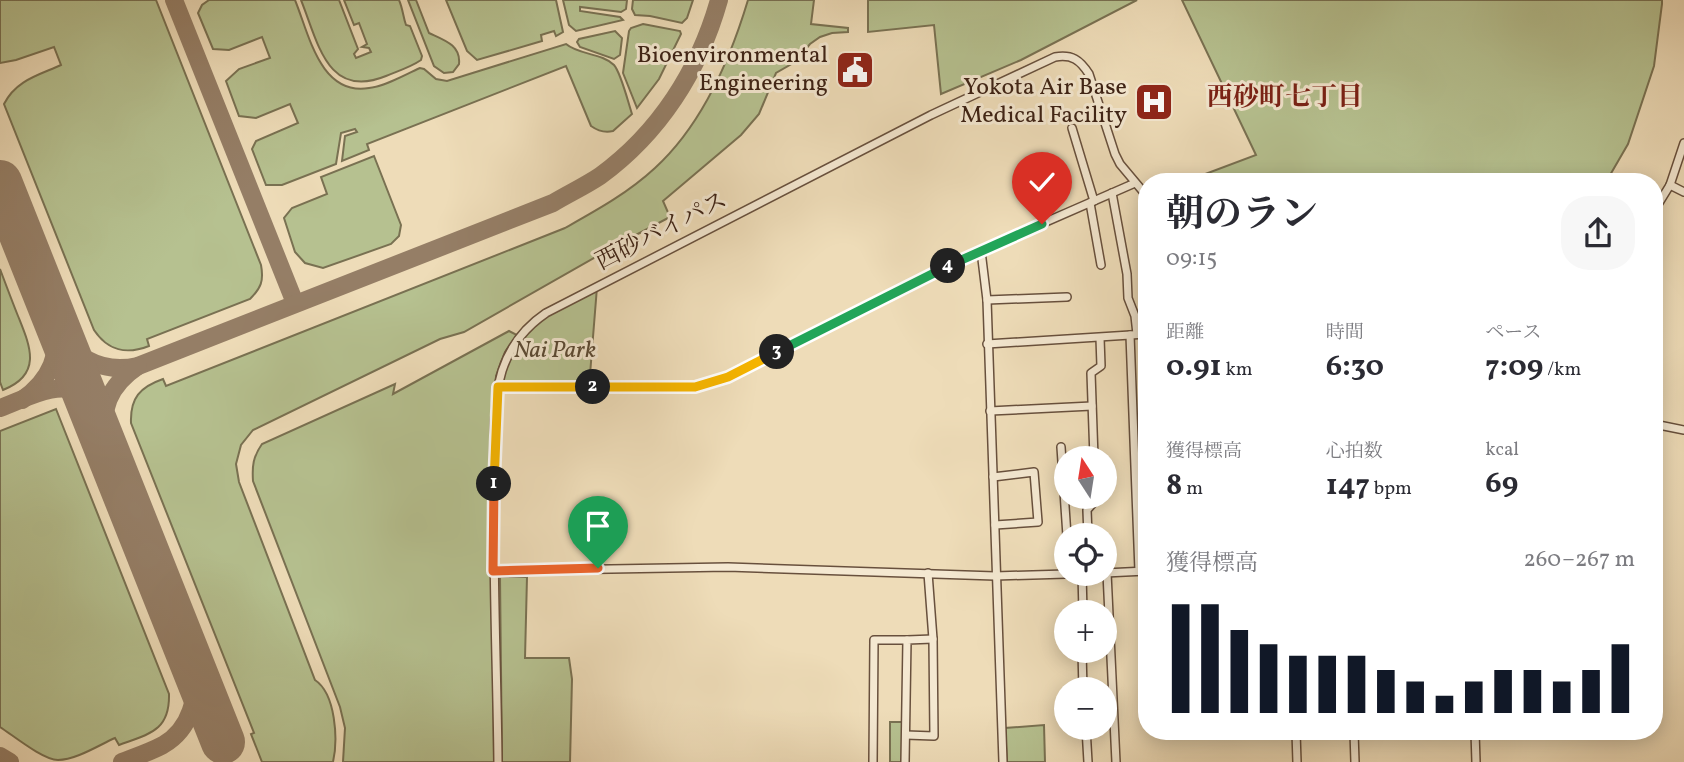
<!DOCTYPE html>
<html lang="ja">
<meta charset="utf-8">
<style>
body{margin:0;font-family:Vollkorn,"Noto Serif JP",serif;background:#f7f7f7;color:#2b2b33;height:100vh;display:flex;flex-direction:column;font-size:26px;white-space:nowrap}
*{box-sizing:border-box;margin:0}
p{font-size:23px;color:#7c7c81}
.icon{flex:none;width:38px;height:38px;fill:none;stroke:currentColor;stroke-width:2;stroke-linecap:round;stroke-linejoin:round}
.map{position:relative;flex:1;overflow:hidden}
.side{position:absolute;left:1138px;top:173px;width:525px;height:567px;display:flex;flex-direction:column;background:#fff;border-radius:28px;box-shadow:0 4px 18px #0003}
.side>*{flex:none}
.needle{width:46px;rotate:348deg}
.tools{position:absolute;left:1054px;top:446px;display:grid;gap:14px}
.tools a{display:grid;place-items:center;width:63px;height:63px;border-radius:50%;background:#fff;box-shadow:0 4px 18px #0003;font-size:35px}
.pin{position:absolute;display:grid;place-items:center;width:60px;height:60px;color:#fff;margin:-72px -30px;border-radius:50% 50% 50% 0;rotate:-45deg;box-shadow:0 0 7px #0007}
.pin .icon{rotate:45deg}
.km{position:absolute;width:35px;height:35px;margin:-18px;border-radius:50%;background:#222;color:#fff;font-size:19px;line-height:35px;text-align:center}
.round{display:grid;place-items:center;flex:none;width:74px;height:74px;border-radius:28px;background:#f7f7f7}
.head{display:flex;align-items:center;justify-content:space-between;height:119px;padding:0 28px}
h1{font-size:38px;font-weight:700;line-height:52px}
.figures{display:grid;grid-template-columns:repeat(3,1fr);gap:10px;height:119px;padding:7px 28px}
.figures div{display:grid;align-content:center}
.figures b{font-size:30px;font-weight:700}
.figures small{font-size:19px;font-weight:400}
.figures p{font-size:19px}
.chart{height:196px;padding:14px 28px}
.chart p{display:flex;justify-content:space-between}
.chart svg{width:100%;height:126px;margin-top:7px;stroke:#111827;stroke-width:6}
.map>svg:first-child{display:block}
.green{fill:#b6c190;stroke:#797152;stroke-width:2}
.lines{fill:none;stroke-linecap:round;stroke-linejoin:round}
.taxiway{stroke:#957e66;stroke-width:18}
.runway{stroke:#957e66;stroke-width:44}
.minor-casing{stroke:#68503d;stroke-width:10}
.minor{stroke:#f4e8d1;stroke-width:7}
.split-1-casing{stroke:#fff;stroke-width:14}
.split-2-casing{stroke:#fff;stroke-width:14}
.split-3-casing{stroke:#fff;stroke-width:14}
.split-4-casing{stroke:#fff;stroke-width:14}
.split-5-casing{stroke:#fff;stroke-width:14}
.split-1{stroke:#f0652b;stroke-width:9}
.split-2{stroke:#f5b400;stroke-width:9}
.split-3{stroke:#f5b400;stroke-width:9}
.split-4{stroke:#22a559;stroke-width:9}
.split-5{stroke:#22a559;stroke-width:9}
.labels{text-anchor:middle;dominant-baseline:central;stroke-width:6;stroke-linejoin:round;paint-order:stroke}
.poi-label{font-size:24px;fill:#3c2114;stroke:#f4e8d1;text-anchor:end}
.street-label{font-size:24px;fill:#3c2114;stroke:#f4e8d1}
.park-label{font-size:24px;font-style:italic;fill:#5a4933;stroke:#f4e8d1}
.neighbourhood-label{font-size:26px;font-weight:bold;fill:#7a1f14;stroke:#f4e8d1}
</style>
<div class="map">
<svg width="1684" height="762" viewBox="0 0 1684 762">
<rect width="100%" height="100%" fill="#eedcb8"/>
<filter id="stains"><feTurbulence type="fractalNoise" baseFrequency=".00286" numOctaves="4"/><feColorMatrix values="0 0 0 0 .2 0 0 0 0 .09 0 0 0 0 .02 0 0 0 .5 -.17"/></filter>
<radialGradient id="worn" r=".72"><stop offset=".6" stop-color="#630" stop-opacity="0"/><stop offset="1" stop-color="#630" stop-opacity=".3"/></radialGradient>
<g class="green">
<path d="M0,0H156L261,265C264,281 261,288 250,299L147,339L149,346C126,355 108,351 94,330L4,104C16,80 39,75 61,65L54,47L16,60L0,63Z"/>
<path d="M209,0H295C309,34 320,96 369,88C386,86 404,75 420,68L424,69L436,79L447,81L566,44C579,55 602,53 614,65C621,73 628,102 632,114L613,131C605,133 598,131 591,126L566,66L367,144L369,150L342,161L345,136L357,132L355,129L341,133L336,164L282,185H266L252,149L256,141L298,123L290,104L256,118L239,116L226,81L239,69L270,58L262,37L229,50L213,49L198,13L202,5Z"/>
<path d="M301,0H339L358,49L354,54L356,58L371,52L369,48L362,47L367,44L359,23L354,25L344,0H399C403,9 403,17 406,25L410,26L422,56L421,60C411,67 398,71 386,76C327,100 318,42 301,0Z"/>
<path d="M408,0H416L429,33C444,40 461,45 459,64L453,72L444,73L434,66Z"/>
<polygon points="446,0 556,0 563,32 556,36 554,31 541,35 542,41 477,60 467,51"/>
<polygon points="563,0 627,0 626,9 621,12 580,7 580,11 620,17 623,20 576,31 569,25"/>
<polygon points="633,0 693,0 687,18 682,23 650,16 635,15 632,9"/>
<path d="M748,0H814L811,24L848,28V32L832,33L820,37L810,44L795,62L776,73L759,114L741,135L663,201L670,217L615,246L464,332L440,339L253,430L241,445L236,464L239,482L315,680C336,694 338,740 333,762H262L251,734L254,733L131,423C130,398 140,387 163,379L166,386L565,228C597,210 628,193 655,168C702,125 730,60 748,0Z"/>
<polygon points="868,0 1137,0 1021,60 941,94 934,25 868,32"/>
<polygon points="1182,0 1662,0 1662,4 1654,66 1628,144 1606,182 1184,182 1256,155"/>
<polygon points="643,24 680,31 681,34 659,79 637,108 623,73 629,31 631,28"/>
<polygon points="615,31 622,38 620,55 614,59 580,47 577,42 579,39"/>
<polygon points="374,156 401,225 399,236 391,244 323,268 305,263 295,252 284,218 292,208 327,194 321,177"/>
<path d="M0,269C6,285 12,301 18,316C30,346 43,374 3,390L0,382Z"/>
<polygon points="597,287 589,387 498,387 506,360 533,322"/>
<path d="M509,331L517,335L505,352L496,376L491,464L494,762H343L345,728L340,707L253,481C252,466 253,457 262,444L395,384L393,394Z"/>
<path d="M56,409L169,694C170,731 149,734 119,745L115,738C99,745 76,760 58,760C43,760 14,736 0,727V431Z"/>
<polygon points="500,577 527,577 525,658 569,658 572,679 570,762 502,762"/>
<rect x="890" y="722" width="13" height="40"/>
<polygon points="1044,725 1045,762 1007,762 1005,728"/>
</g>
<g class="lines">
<g class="taxiway">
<polyline points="174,0 295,303"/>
<path d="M61,335C80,362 106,373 138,366L553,203C568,194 585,186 600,176C659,133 699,71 719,0"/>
<path d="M22,400C51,380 61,354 55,320"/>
<path d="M0,408C25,399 60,378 84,395"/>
<path d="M104,444C101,409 108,386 138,366"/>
<polyline points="0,756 10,762"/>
<path d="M122,762C135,757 150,752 163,745C191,729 199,696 193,667"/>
</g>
<polyline class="runway" points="0,182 223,742"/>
<defs>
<g id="minor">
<polyline points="1072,128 1094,201"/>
<polyline points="1670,185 1684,192"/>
<polyline points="1112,193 1127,274 1128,298 1135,316 1137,334"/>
<polyline points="1090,203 1101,265"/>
<polyline points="1654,211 1670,185 1684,143"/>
<polyline points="981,251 987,300 1003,762"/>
<polyline points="987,300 1067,297"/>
<polyline points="1130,335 1139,571"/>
<polyline points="987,344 1146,334"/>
<polyline points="498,387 695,387 728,377 970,255 1135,183"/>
<polyline points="990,411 1092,406"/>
<polyline points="1654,424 1684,430"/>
<polyline points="1061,447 1067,536"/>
<polyline points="1094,458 1091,373 1101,366 1100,338"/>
<polyline points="993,477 1034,472 1038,522 995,525"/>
<polyline points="1088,536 1087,510 1095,501 1095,497"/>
<polyline points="493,571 728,567 995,576 1066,574"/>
<polyline points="1105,573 1146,571"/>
<polyline points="1107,573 1116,762"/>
<polyline points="1082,574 1083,612"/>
<polyline points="1082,651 1083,690"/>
<polyline points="1086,728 1088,762"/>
<polyline points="1296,732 1297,762"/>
<polyline points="1354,732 1355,762"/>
<polyline points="1475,732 1476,762"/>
<polyline points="906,735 934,736 933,639 928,573"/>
<path d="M498,762C497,671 493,580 494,489C494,455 492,403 502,371C510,346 524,328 546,313L931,115L1055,57C1072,54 1080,60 1089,74L1115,154L1120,164L1146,195"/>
<polyline points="873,762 874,640 907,640"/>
<polyline points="905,762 907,640 933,639"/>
</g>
</defs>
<use href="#minor" class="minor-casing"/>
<use href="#minor" class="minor"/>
</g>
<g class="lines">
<defs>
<polyline id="split-1" points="494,484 493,571 598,568"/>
<polyline id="split-2" points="494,484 498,387 593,387"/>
<polyline id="split-3" points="593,387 695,387 728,377 777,352"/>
<polyline id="split-4" points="777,352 948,266"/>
<polyline id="split-5" points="948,266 1042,224"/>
</defs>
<use href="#split-1" class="split-1-casing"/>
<use href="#split-2" class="split-2-casing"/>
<use href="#split-3" class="split-3-casing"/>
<use href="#split-4" class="split-4-casing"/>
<use href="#split-5" class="split-5-casing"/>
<use href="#split-1" class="split-1"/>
<use href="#split-2" class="split-2"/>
<use href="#split-3" class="split-3"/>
<use href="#split-4" class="split-4"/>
<use href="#split-5" class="split-5"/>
</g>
<defs>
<symbol id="civic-square" viewBox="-11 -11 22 22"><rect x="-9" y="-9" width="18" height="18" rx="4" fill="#8f2418" stroke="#f4e8d1"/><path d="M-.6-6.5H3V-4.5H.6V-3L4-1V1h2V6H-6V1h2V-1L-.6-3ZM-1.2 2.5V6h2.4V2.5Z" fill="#fff"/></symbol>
<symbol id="hospital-square" viewBox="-11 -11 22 22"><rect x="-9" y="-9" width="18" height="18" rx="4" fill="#8f2418" stroke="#f4e8d1"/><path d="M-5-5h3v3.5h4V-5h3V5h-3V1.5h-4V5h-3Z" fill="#fff"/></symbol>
</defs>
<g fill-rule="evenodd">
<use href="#civic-square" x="833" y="48" width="44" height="44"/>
<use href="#hospital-square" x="1132" y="80" width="44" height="44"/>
</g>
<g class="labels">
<g class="poi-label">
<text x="828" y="56">Bioenvironmental<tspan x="828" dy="28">Engineering</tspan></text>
<text x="1127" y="88">Yokota Air Base<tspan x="1127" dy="28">Medical Facility</tspan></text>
</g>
<g class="street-label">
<text transform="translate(662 232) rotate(-27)">西砂バイパス</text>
</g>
<g class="park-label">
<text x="555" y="351">Nai Park</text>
</g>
<g class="neighbourhood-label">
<text x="1285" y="98">西砂町七丁目</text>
</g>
</g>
<rect width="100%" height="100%" filter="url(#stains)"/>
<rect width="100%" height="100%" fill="url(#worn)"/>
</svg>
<div class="tools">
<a><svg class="needle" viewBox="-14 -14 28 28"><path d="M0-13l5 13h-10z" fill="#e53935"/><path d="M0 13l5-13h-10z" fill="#7c7c81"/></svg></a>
<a><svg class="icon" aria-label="locate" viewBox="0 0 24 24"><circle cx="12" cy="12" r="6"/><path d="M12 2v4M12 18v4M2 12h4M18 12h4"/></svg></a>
<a>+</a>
<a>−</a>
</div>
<div class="pin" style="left:598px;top:568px;background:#1e9e55"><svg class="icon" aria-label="arrive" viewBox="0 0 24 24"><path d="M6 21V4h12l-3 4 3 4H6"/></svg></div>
<div class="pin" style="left:1042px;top:224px;background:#d93025"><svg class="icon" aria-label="check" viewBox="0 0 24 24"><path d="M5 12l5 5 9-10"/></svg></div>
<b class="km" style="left:494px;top:484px">1</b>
<b class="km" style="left:593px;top:387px">2</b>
<b class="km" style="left:777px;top:352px">3</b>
<b class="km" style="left:948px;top:266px">4</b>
<section class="side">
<div class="head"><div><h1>朝のラン</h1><p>09:15</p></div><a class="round"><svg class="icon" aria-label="share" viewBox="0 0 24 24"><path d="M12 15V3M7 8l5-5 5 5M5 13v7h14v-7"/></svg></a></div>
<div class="figures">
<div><p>距離</p><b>0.91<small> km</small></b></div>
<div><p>時間</p><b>6:30</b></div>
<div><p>ペース</p><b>7:09<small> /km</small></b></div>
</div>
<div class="figures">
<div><p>獲得標高</p><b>8<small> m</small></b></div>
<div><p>心拍数</p><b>147<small> bpm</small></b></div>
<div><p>kcal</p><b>69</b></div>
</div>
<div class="chart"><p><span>獲得標高</span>260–267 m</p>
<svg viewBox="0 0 160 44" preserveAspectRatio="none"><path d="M5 44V6M15 44V6M25 44V15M35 44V20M45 44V24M55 44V24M65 44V24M75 44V29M85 44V33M95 44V38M105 44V33M115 44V29M125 44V29M135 44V33M145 44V29M155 44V20"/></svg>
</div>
</section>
</div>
